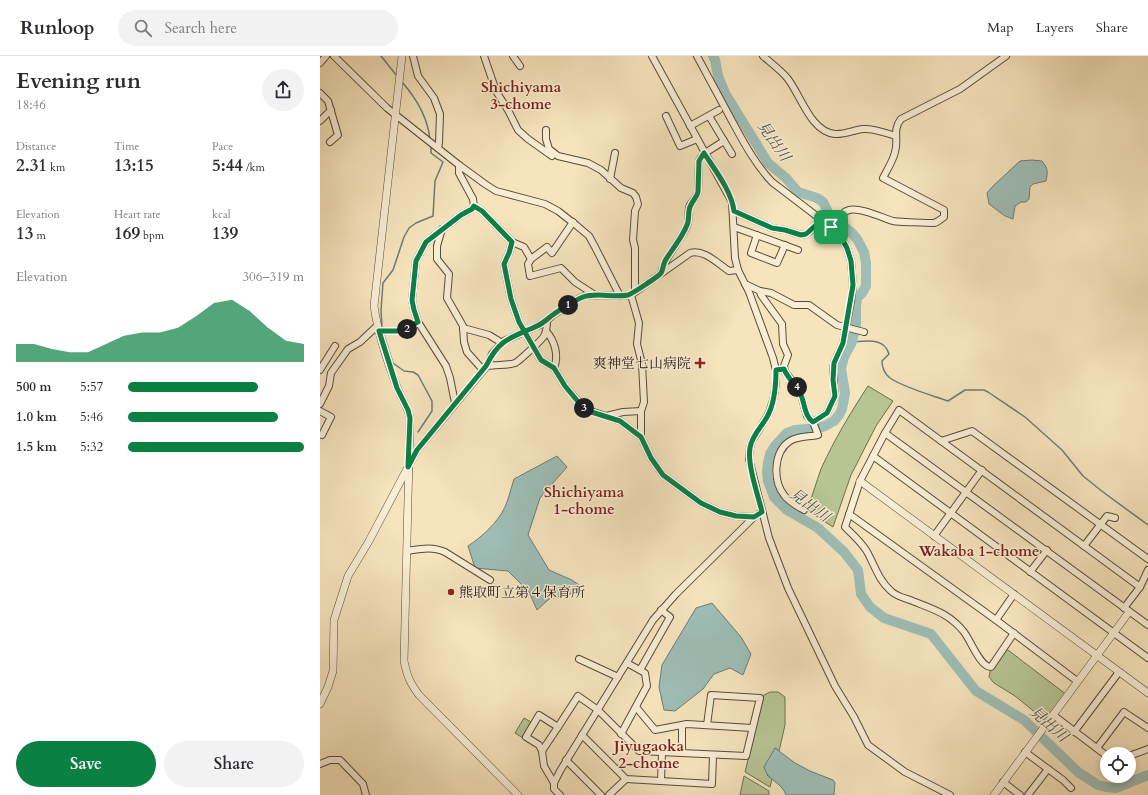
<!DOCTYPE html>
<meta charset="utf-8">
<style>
body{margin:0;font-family:Cardo,"Noto Serif JP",serif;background:#f2f2f3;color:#2b2b33;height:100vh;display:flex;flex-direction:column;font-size:15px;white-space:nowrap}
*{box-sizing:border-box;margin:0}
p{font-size:13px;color:#7c7c81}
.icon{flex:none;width:22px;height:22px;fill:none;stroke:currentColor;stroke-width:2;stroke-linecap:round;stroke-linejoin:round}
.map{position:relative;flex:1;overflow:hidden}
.side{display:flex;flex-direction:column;background:#fff;width:320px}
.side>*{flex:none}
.fabs{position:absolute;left:780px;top:691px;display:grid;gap:8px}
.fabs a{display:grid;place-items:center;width:36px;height:36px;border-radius:50%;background:#fff;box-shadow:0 2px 6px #0003;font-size:20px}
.pin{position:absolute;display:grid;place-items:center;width:34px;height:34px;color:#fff;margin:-17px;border-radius:8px;box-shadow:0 2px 6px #0006}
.km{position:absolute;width:20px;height:20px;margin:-10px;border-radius:50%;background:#222;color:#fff;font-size:11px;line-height:20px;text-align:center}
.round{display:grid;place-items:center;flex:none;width:42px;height:42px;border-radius:21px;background:#f2f2f3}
.summary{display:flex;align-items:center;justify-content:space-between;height:68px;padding:0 16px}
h1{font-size:22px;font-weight:700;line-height:30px}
.figures{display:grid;grid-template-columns:repeat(3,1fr);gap:6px;height:68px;padding:4px 16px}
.figures div{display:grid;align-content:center}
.figures b{font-size:17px;font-weight:700}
.figures small{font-size:11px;font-weight:400}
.figures p{font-size:11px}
.chart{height:112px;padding:8px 16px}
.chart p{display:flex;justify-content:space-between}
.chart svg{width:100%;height:72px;margin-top:4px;fill:#0b8043;opacity:.7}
.cta{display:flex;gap:8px;margin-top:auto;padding:8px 16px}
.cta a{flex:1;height:46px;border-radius:24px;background:#0b8043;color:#fff;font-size:16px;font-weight:700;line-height:46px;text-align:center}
.cta a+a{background:#f2f2f3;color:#2b2b33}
ul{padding:0 16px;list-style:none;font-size:13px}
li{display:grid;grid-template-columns:64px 48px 1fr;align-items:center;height:30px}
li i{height:10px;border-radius:5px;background:#0b8043}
header{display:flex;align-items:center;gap:24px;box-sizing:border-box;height:56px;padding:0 20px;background:#fff;border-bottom:1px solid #e1e1e2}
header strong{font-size:19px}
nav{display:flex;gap:22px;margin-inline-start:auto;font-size:14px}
.search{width:280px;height:36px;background:#f2f2f3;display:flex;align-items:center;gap:10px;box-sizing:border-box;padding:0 14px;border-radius:22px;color:#7c7c81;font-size:15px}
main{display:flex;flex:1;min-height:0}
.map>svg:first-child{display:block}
.green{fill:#b7c595;stroke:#6d6e53}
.water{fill:#9ebeb7;stroke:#6d7c75}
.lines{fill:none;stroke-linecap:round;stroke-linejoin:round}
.stream{stroke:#6d7c75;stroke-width:1.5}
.river{stroke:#9ebeb7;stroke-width:10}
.minor-casing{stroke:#584b3c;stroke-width:8}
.tertiary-casing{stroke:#584b3c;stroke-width:8}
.minor{stroke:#f9edd4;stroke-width:6}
.tertiary{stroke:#f9edd4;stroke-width:7}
.route-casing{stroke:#fff;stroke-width:8}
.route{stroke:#0b8043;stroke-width:5}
.poi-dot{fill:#8f2418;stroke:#f9edd4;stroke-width:1.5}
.labels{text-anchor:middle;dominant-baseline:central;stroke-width:3;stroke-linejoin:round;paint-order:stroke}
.poi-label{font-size:14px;fill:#231811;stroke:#f9edd4;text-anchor:end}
.neighbourhood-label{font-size:15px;font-weight:bold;fill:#7a1f14;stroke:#f9edd4}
.water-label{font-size:15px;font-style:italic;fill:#4e524b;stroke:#f9edd4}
</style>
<header>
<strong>Runloop</strong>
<div class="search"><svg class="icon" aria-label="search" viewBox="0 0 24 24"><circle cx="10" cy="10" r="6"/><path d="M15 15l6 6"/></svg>Search here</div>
<nav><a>Map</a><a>Layers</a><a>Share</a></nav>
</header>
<main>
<section class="side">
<div class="summary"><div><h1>Evening run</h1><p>18:46</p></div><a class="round"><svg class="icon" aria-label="share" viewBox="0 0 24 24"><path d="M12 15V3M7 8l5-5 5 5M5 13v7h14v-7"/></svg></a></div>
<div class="figures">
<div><p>Distance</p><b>2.31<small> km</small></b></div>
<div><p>Time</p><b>13:15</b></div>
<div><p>Pace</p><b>5:44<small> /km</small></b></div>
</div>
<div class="figures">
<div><p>Elevation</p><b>13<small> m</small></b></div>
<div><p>Heart rate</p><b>169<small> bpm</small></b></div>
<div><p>kcal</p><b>139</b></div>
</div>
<div class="chart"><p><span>Elevation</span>306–319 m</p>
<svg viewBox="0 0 160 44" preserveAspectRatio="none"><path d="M0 44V33L10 33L20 36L30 38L40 38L50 33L60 28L70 26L80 26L90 23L100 16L110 8L120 6L130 13L140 23L150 31L160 33V44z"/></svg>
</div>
<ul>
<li><b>500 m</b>5:57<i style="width:74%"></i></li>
<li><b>1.0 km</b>5:46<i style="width:85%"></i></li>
<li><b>1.5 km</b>5:32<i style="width:100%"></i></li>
</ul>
<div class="cta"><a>Save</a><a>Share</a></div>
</section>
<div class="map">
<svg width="828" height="739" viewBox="0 0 828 739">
<rect width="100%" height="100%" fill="#f6e4bd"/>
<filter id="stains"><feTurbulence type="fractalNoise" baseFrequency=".005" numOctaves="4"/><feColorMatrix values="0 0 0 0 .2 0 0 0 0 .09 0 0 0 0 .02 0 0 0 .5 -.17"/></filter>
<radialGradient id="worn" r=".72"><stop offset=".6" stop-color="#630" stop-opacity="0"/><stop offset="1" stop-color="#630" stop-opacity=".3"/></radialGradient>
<g class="green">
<path d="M548,330L573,345L556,370L531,419L513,471L487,454C492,441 496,427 501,413C514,384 531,356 548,330Z"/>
<polygon points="684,591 747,639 727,666 695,640 674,627 669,621 671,611"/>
<polygon points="450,636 458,636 465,641 465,669 459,695 455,692 447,719 452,723 450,731 425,716 444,639"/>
<polygon points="204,662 211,666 203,682 195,677"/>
<polygon points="424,720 449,735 449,739 420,739"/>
</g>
<g class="water">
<path d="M712,104L722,105C728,112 728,116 726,125L713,128L710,131L709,143L706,146H701L695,150L693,163L685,160L669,148L667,137L673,130L700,105Z"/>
<path d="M237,400L247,411L220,442L208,479L229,514L252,524L259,529L254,537L229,543L217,554L209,536L188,515L155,512L148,490C162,481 178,466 185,451C189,442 191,432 194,423Z"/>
<polygon points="392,547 421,581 431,598 423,619 410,612 394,618 383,633 355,655 344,654 339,631 342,609 376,552"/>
<path d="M455,692L475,707L490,715L513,724L515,727L514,739H466C461,725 448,726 444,711Z"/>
</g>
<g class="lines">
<g class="stream">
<polyline points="61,0 77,20"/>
<path d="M82,26C96,42 108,61 110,84"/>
<polyline points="62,273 61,254 63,227 73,214 84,181 89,172 96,167 113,160 115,125 123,106 111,97 111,90"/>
<polyline points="63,276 73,307 84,315 93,316 98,319 112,345 112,355 98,376"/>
<path d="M532,286C546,285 564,281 569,298L562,305C562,311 565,318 570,322C585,332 611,339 628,345L645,334H664L668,336L705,361L742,394L763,420L783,436L828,469"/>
</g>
<polyline class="river" points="393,0 395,4 398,20 405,37 448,107 466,122 478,136 497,142 503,146 510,160 531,176 537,183 544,196 546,207 546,230 542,237 537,242 536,251 536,268 532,286 524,301 521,312 525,337 522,353 519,359 514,365 505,370 499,372 475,374 467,377 455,390 450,398 448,407 447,415 448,425 454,441 467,454 498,472 524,496 538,514 541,538 550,551 564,562 611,578 656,635 704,664 758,716 778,729 786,731 796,732 828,719"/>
<defs>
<g id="minor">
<polyline points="14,0 67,52 139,109 165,128 176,135 225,148 238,155 256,169 269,180 275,191 300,240"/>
<polyline points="93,0 98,20 114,42 120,58 119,87 118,92"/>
<polyline points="164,0 176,35 189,56 198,74 208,83 232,100"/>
<polyline points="193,0 200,10"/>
<polyline points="332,0 412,146 415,202 418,214 429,236 453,302 456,314 456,326 454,341 449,357 432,385 430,392 429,403 449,482 468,532 515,630 534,661 548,689 585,716 630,739"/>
<path d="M377,0C389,22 400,43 412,65C424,87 435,108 452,126L511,171L522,183L527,192L531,205L533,229L531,245L523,287L514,307L513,316L515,340L507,357L493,366"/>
<path d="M443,0C451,7 462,15 468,23C481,40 491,76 515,78C524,79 534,74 543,73C554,72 565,77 576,80"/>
<polyline points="0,7 6,0"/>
<polyline points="0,37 8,45 18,79 10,86"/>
<polyline points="346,60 360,90 377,83"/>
<polyline points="389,60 412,98"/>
<polyline points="0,65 11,54"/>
<polyline points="370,70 399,54"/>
<polyline points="226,74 226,83 229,93 238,100 268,107 281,114 301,132 313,137 316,141 318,148 315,155 313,184 315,192 315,235"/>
<polyline points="290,123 295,97"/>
<polyline points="154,150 162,155 192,186 204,191 211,203 227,191 232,197 253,166"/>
<path d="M414,155L452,172L465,174L481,179L486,178L495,171H511C516,165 521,156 529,154C540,151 563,162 573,165C577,166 611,167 614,167C618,166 621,163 624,161V154L563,122C567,114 573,105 575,96C579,84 572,74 581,63L640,33L686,0"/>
<polyline points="414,171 478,194"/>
<polyline points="122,173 117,190 117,203 129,218 127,242 143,270 144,286 147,296 163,314"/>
<polyline points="437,179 431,197 457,207 465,189"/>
<polyline points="192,186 189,197 184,208 191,243 199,266 221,304 234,312 245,330 265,353 300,365 321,381"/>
<polyline points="211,203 208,208 210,220 241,212 255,226 275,239"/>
<path d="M341,217C346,199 359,187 367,170C370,163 367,156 370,149C373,144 377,141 378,136L379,105L381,101L385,97L404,85"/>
<polyline points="425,228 440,235 451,237 474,249 489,249 517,269 544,276"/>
<path d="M440,235L441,239L462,268L463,288L468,299L464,310L465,316L476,329L481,339L487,360L493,366L498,379C489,381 478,380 470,385C453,396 453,425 464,439C469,446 477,450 484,454"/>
<polyline points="311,239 319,267 317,288 322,308 324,346 321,355 321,381 331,402 343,419 381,447 400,456 416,460 434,461"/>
<polyline points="143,272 169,279 182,287"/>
<polyline points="59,275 80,275 98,266"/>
<path d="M226,275C235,285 239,300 234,312"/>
<path d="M167,310L172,298L184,285L224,267L233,259L258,243L265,240L275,239L300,240L311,239L370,197C384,193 397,207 409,215L418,214"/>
<path d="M167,310C176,308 186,310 195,307C198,306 223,283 224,280C227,275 227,270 227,264"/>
<polyline points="0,314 15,290"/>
<polyline points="135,347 130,322 126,310 98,266 94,254 92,244 96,205 106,186 141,159 152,153 154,150 153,143 139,117 139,109"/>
<polyline points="0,348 9,330 11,317 28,293 40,286 57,270"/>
<polyline points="0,355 11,361 2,379"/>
<polyline points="286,360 303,356 321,355"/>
<polyline points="565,377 828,569"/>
<polyline points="621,385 652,375 828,503"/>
<polyline points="553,400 828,602"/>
<polyline points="529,458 676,564 757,625"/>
<polyline points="614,480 662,414"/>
<polyline points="764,490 787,460 795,462"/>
<path d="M87,495C100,493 112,490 125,496L170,524"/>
<polyline points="710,516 727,494"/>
<polyline points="804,552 820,531 828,514"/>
<polyline points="676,564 694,538"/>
<path d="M694,577L671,611C660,611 651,585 644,576C629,557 612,553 590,544C584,542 576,540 571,535C558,524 554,507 546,494C540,485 532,478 525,471L540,425L565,377L579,354L820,531"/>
<polyline points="259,603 298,621"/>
<polyline points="320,614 350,561 341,554"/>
<polyline points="316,651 335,674 367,668 432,672"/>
<polyline points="733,659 787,700"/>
<polyline points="362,669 362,697"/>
<polyline points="754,676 799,616"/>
<polyline points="301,678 327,630 325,617 307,607"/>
<polyline points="262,679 306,723 392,728 393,699"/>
<polyline points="777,692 804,656 828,672"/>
<polyline points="222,695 238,671"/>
<polyline points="705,696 743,724 751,732"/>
<polyline points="809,700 828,693"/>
<polyline points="246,704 281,739"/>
<polyline points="0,708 10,704 20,704 43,728 46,739"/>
<polyline points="341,725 342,697"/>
<polyline points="683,726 700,739"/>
<polyline points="234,727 240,715 333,564 356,538 434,461 442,456"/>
<polyline points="240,739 234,733 234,727 224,710 222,695 219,689 206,681 219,659 238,671 258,640 278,654 319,695 426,700 440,642 391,639 387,669"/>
<polyline points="289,739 306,723"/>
<polyline points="708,739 728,713"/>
</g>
<g id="tertiary">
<path d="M82,0L54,250C58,278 67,305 77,331C81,342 88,351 90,362L84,605C87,620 90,627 99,639L198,739"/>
<polyline points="540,425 828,637"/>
<polyline points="0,648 8,631 13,615 14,564 28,520 49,485 97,394 167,310"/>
<polyline points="674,739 809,556"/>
</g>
</defs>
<use href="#minor" class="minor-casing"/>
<use href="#tertiary" class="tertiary-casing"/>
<use href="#minor" class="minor"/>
<use href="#tertiary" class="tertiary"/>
</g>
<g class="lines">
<defs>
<path id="route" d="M511,171L495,170L486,178L481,179L465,174L452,172L414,155C412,136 395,114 384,97L379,105L378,136C377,141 373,144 371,149C367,155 370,163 367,169C362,182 352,193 345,205C343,209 343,214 341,217C339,220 312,238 308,239C294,242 277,236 263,241C253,245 243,252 234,258C228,262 224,267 217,270C191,282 180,282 166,310L97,394L88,411L90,362L88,354L77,332L59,275H80L98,266L94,254L92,244L96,205L106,186L141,159L152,153L154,150L162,155L192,186L189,197L184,208L191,243L199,266L221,304L234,312L245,330L265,354L300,365L321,381L331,402L343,419L381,447L400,456L416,460L434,461L442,456C438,439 427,408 430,392C432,378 444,369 449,357C455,344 456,328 456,314L464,313C466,320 476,329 480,337C485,346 484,360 493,366L507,357L515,340L513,324L514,307L523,287L533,229L531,205L527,192L522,183L511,171"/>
</defs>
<use href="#route" class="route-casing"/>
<use href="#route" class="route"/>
</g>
<g class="poi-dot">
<path d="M378 301h4v4h4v4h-4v4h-4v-4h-4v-4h4z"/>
<circle cx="131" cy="536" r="4"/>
</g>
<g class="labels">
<g class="poi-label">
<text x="371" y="307">爽神堂七山病院</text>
<text x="139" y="536" text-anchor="start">熊取町立第４保育所</text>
</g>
<g class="neighbourhood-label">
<text x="201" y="31">Shichiyama<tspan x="201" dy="17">3-chome</tspan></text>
<text x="264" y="436">Shichiyama<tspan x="264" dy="17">1-chome</tspan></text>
<text x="659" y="495">Wakaba 1-chome</text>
<text x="329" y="690">Jiyugaoka<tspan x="329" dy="17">2-chome</tspan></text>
</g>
<g class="water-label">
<text transform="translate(454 85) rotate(55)">見出川</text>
<text transform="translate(490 449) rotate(36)">見出川</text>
<text transform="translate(729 668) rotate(42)">見出川</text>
</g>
</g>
<rect width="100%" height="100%" filter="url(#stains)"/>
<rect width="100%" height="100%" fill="url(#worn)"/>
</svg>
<div class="fabs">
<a><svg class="icon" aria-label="locate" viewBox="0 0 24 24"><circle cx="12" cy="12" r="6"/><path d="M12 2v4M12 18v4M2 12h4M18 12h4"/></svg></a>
</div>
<div class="pin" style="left:511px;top:171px;background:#1e9e55"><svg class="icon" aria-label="arrive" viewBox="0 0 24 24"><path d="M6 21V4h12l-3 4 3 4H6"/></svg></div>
<b class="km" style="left:248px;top:249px">1</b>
<b class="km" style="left:87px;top:273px">2</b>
<b class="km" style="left:264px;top:352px">3</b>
<b class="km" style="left:477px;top:331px">4</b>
</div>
</main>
